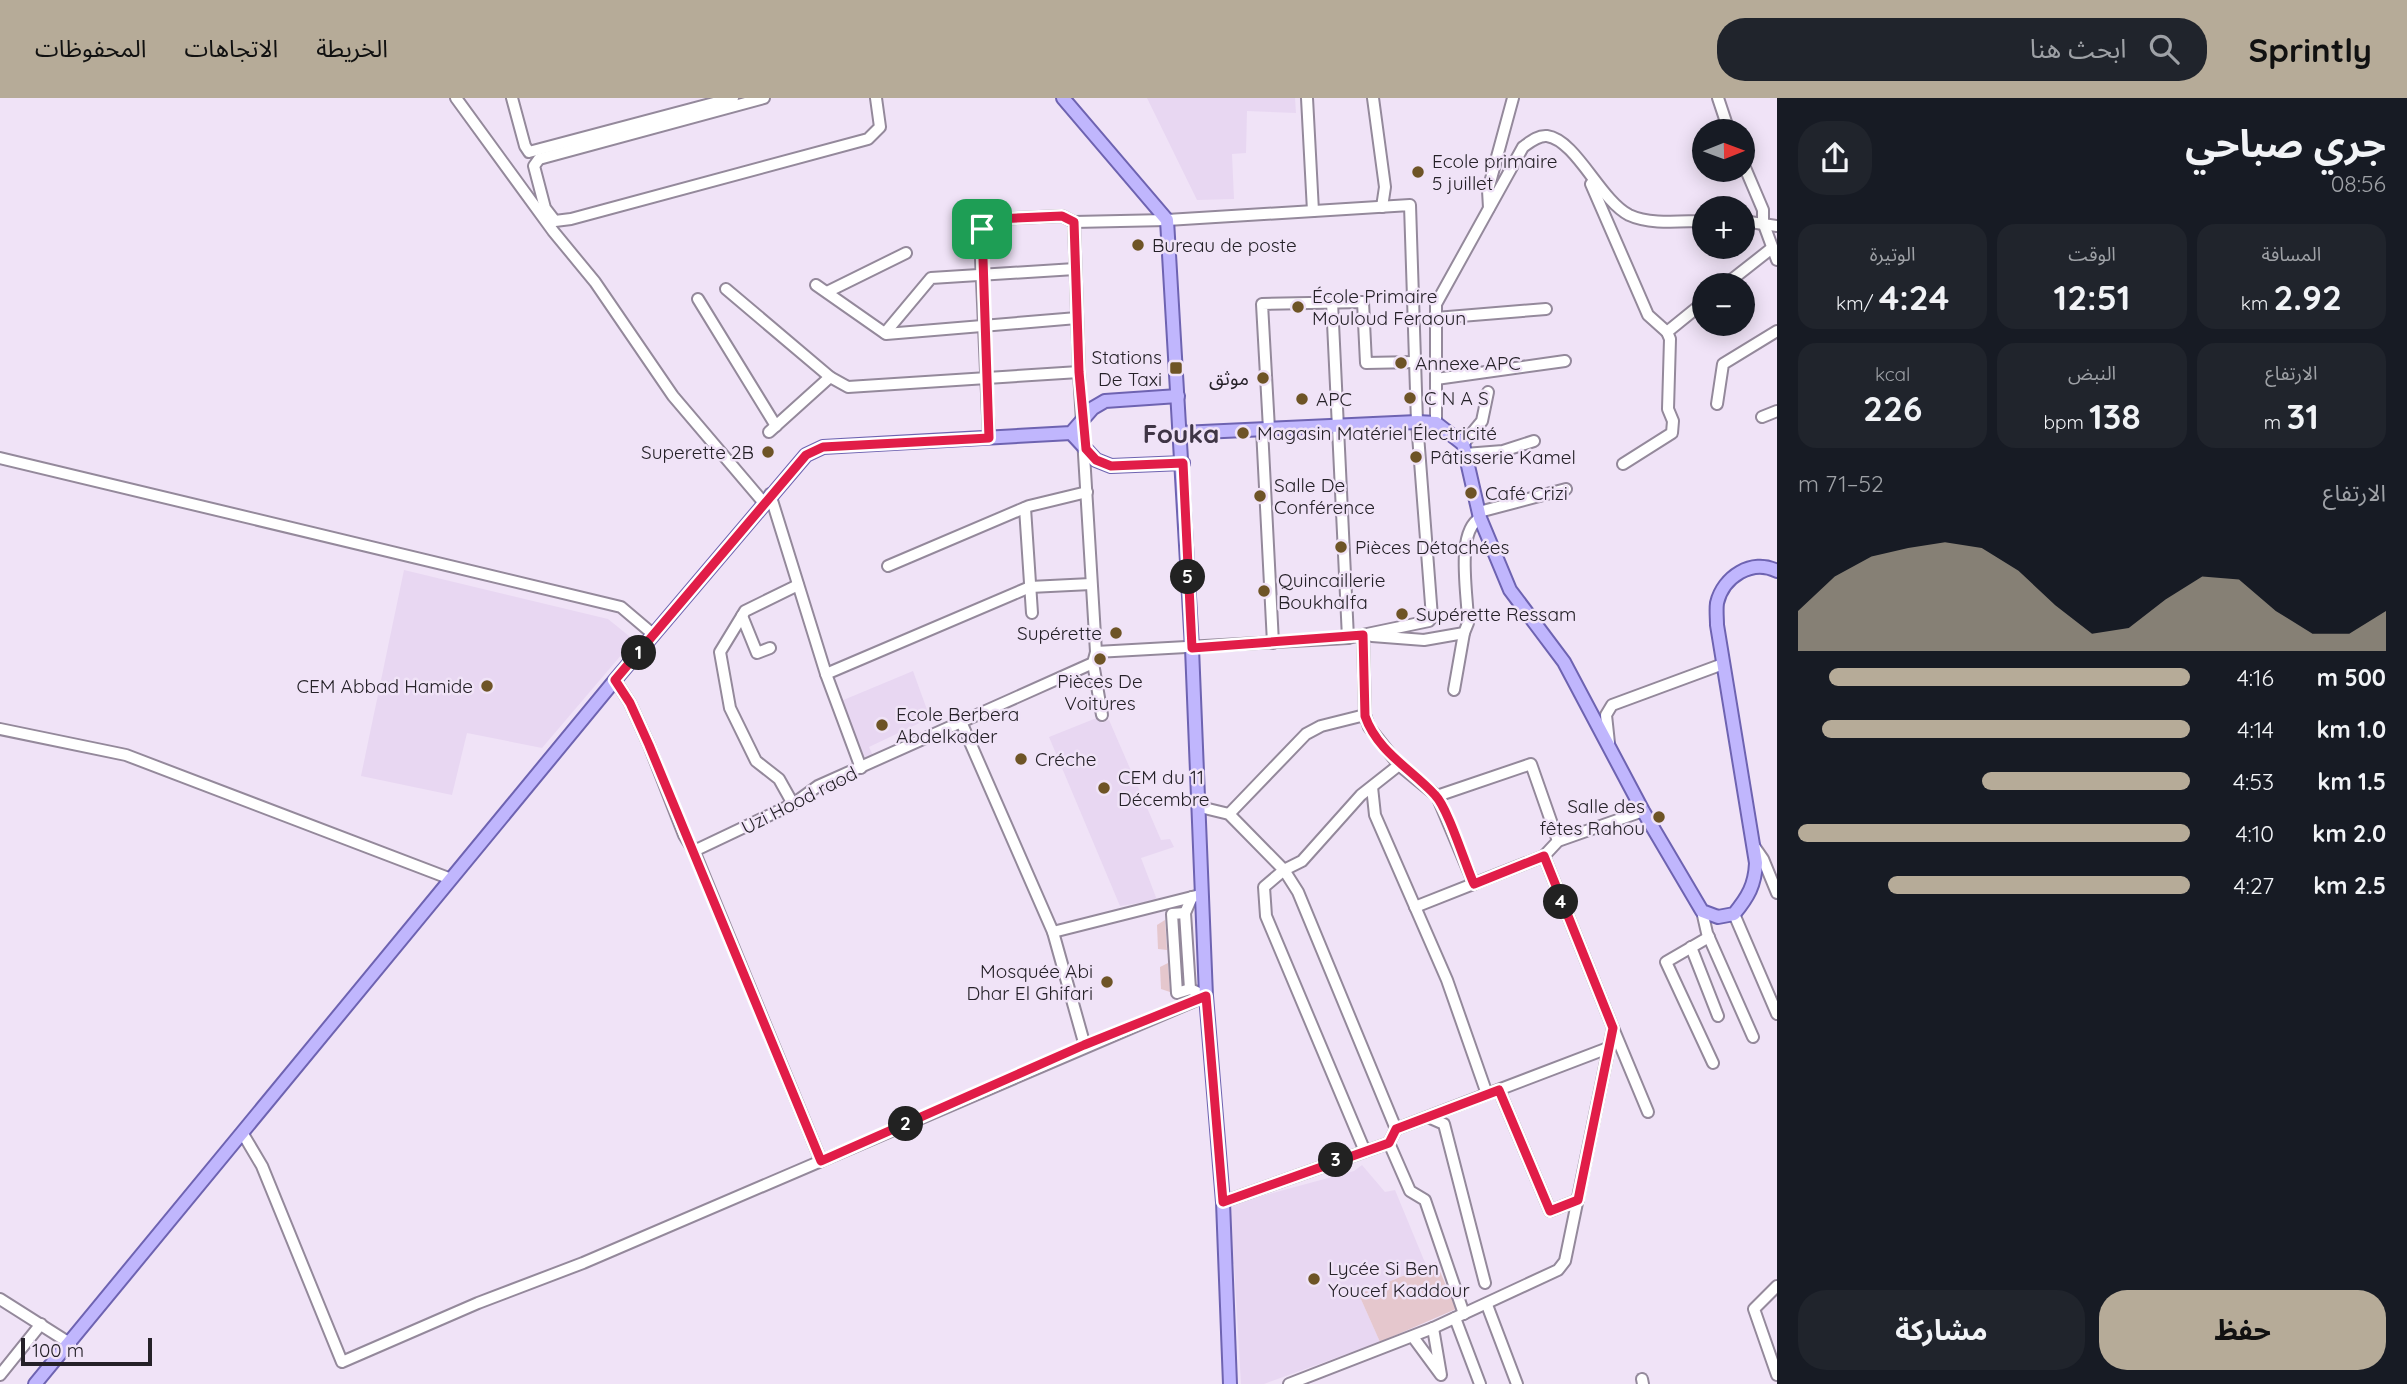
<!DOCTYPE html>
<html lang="ar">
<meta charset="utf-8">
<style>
body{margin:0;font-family:Quicksand,"Noto Sans Arabic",sans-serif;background:#20242c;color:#f1f3f6;direction:rtl;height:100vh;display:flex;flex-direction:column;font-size:26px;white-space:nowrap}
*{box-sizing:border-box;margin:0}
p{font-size:23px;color:#9ea1a6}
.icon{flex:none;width:38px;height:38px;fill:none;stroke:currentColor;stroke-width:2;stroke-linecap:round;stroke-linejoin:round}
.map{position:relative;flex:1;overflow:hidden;direction:ltr}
.side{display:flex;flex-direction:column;background:#171b24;width:630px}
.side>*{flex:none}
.needle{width:46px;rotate:89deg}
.fabs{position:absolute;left:1692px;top:21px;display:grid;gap:14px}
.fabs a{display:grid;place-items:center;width:63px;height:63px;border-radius:50%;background:#171b24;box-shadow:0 4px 18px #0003;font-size:35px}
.scale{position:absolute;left:21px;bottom:18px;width:131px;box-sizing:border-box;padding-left:7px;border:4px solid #252128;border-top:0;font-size:19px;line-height:24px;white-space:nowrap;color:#252128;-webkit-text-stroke:5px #f0e3f7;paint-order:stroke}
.pin{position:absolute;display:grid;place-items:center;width:60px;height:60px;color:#fff;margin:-30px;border-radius:14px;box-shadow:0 4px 10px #0006}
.km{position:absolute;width:35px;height:35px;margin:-18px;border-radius:50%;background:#222;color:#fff;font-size:19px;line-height:35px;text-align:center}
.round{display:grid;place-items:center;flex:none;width:74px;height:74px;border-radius:28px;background:#20242c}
.summary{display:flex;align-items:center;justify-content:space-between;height:119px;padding:0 21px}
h1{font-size:38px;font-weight:700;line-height:52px}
.stats{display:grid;grid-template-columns:repeat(3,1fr);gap:10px;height:119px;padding:7px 21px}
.stats div{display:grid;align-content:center;border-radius:18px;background:#20242c;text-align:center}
.stats b{font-size:35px;font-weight:700}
.stats small{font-size:19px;font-weight:400}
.stats p{font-size:19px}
.chart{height:196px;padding:14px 21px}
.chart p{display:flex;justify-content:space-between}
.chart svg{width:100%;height:126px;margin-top:7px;fill:#b6ab98;opacity:.7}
.action{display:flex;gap:14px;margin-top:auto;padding:14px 21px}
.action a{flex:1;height:80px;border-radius:28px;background:#b6ab98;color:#111;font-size:28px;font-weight:700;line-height:80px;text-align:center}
.action a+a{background:#20242c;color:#f1f3f6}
ul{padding:0 21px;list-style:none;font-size:23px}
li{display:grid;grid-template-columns:112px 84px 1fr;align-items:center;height:52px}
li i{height:18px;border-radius:9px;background:#b6ab98}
header{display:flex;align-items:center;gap:42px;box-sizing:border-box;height:98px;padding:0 35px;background:#b6ab98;color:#111}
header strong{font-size:33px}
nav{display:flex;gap:38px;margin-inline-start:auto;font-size:24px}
.search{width:490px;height:63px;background:#20242c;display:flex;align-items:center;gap:18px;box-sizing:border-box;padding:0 24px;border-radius:28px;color:#9ea1a6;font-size:26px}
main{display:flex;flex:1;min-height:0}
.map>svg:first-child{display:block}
.built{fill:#e8d7f2}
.green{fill:#e5c7cd}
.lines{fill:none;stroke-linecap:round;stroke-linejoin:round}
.minor-casing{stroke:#94899b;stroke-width:14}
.major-casing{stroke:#6e63b1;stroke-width:16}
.minor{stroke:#fff;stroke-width:10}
.major{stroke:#c0b6fd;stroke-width:12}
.route-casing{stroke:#fff;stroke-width:14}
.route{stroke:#e11d48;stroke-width:9}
.poi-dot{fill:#6e5426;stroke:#f0e3f7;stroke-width:2.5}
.labels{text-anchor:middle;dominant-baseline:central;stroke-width:5;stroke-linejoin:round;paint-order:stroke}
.poi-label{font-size:19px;fill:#252128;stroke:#f0e3f7;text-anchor:start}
.street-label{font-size:19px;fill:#252128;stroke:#f0e3f7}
.district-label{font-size:26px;font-weight:bold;fill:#3f3545;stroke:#f0e3f7}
</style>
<header>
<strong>Sprintly</strong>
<div class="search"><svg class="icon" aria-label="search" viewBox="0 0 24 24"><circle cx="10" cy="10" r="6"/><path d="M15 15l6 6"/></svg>ابحث هنا</div>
<nav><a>الخريطة</a><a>الاتجاهات</a><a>المحفوظات</a></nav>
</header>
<main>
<section class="side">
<div class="summary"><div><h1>جري صباحي</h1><p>08:56</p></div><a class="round"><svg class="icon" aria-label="share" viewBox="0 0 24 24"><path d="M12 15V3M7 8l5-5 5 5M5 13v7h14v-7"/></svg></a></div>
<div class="stats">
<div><p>المسافة</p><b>2.92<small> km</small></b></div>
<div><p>الوقت</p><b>12:51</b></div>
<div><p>الوتيرة</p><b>4:24<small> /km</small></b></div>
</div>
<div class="stats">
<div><p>الارتفاع</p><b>31<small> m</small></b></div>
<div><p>النبض</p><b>138<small> bpm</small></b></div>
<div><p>kcal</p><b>226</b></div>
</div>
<div class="chart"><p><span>الارتفاع</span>52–71 m</p>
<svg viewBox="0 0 160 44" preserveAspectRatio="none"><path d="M0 44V30L10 18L20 11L30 8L40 6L50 8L60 16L70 28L80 38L90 36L100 26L110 18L120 19L130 30L140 38L150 38L160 30V44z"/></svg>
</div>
<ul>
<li><b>500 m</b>4:16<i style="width:92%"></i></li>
<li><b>1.0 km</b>4:14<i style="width:94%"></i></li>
<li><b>1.5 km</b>4:53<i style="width:53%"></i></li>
<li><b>2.0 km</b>4:10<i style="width:100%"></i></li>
<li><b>2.5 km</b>4:27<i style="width:77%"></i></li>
</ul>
<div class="action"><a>حفظ</a><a>مشاركة</a></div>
</section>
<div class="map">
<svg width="1777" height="1286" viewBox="0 0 1777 1286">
<rect width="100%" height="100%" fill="#f0e3f7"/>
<g class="built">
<polygon points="1147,0 1295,0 1296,15 1247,13 1246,55 1232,56 1234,101 1197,102"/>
<polygon points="404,472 608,521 634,542 542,650 467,635 452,697 361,678"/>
<polygon points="913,573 930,620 869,649 875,662 863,668 841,603"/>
<polygon points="1099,619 1102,625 1109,622 1161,742 1170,741 1174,749 1141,760 1157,802 1120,808 1049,639"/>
<polygon points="1362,1067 1385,1094 1395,1092 1426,1167 1362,1196 1360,1199 1380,1244 1264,1286 1241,1286 1234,1166 1230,1166 1229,1107 1354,1073"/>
</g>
<g class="green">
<polygon points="1165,822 1167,852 1158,851 1157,827"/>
<polygon points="1168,865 1170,894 1161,891 1160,869"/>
<polygon points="1436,1164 1456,1211 1380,1244 1360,1199 1362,1195"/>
</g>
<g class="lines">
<defs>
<g id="minor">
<polyline points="456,0 553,133 595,184 673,298 764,405"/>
<polyline points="512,0 525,48 529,54 733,0"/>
<polyline points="764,0 539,61 534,68 545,110 555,123 571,121 868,41 880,29 876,0"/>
<polyline points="1307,0 1313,113"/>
<polyline points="1373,0 1385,89 1382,109"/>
<polyline points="1718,0 1729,33"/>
<polyline points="1743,65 1763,112 1763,124 1777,162"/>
<polyline points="1591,86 1648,217 1667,234 1670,241 1668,311 1673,323 1672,335 1623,366"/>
<polyline points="1489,110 1488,92 1513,0"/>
<polyline points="1743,123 1777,128"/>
<polyline points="1074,124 1079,274 1096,554"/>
<polyline points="816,187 886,236 1077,220"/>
<polyline points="1725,187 1772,150"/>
<polyline points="726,191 830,279"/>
<polyline points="827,194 906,155"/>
<polyline points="698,201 776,328"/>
<polyline points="1332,204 1348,540"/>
<polyline points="1436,220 1546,211"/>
<polyline points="1667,234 1704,204"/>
<polyline points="885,235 931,180 1075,171"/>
<polyline points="1436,281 1565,263"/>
<polyline points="1717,306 1723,266 1777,233"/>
<polyline points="1762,319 1777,313"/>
<path d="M1436,325V206L1523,49C1530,44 1538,37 1547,38C1576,42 1600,102 1629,117C1650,127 1682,123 1704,123"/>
<polyline points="1262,331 1273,545"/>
<polyline points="1269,331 1262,206 1363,204 1366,265 1416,264"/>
<polyline points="769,334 830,279 848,289 1079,274"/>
<polyline points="1463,346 1482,323 1488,294"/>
<polyline points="1465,356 1503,353 1534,343"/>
<polyline points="0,360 621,509 654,537"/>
<polyline points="770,396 826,576 861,670"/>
<polyline points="1025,410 1032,515"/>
<polyline points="1479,414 1566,391"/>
<polyline points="888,468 1029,408 1087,394"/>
<polyline points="742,518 757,555 770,550"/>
<polyline points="1363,537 1365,617 1369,629 1399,667"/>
<path d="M1372,538L1424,542L1464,535L1468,525C1468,498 1455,434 1480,420"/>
<polyline points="1093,565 1102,617"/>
<polyline points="826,576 1030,489 1091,486"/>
<polyline points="615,582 630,605 649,647 684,737 694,753 793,706 818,688 1093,565 1096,554 1348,540 1429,523 1432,519 1417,324 1410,107 1167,122 1074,124 1062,118 994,121 986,125 980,138 989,340"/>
<polyline points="1454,592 1464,535"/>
<polyline points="962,626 1053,834 1085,948"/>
<polyline points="0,631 126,657 451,781"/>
<polyline points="1609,645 1606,617 1612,607 1723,566"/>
<polyline points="1372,689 1375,717 1447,882 1487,996"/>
<polyline points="1437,698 1474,786"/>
<polyline points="793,706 779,681 756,663 730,610 720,554 745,513 798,487"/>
<polyline points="1200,709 1229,716 1284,772 1298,794 1396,1031"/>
<polyline points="1229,716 1306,636 1321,628 1365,617"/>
<polyline points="1754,748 1763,761 1777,795"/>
<polyline points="694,753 821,1063"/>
<polyline points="1192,799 1185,815 1190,891 1206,898"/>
<polyline points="1415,809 1544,758"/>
<polyline points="1702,813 1707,835 1753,939"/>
<polyline points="1185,815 1172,816 1177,895 1190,891"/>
<polyline points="1734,816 1777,916"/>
<polyline points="1053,834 1200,797"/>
<polyline points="1709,839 1666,864 1713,965"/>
<polyline points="1691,849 1718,918"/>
<polyline points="1613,930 1648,1014"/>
<polyline points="1499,992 1550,1113 1578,1102"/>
<polyline points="1428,1019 1444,1026 1485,1185"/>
<polyline points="243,1036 262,1068 342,1264 478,1205 583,1165 1206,898"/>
<polyline points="1389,1045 1410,1093 1425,1102 1464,1216"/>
<polyline points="1364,1051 1266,818 1264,789 1284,772 1302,763 1361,697 1399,667 1437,698 1531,666 1558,743"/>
<polyline points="1223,1104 1389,1045 1396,1031 1608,950"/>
<polyline points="1777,1188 1754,1211 1777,1277"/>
<polyline points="0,1201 71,1246"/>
<polyline points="1487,1207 1517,1286"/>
<polyline points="1455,1220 1480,1286"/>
<polyline points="1413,1239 1441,1277 1433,1230"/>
<polyline points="0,1277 41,1226"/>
<polyline points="1642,1281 1643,1286"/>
<polyline points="1289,1286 1433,1230 1558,1172 1565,1163 1613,930 1544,758 1558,743 1643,713"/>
</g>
<g id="major">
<polyline points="1063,0 1167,122 1192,550 1206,898 1223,1104 1230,1286"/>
<polyline points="1071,335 1096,362 1111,368 1183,365"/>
<path d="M1181,335L1417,324L1436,325L1463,346L1480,420L1510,492L1564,564L1643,713L1702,813L1718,819L1734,816C1748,799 1755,787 1756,765L1717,527C1717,520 1716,512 1717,505C1723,479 1752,460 1777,473"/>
<polyline points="35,1286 615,582 806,357 823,349 1071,335 1093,310 1105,303 1178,298"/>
</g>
</defs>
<use href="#minor" class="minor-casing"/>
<use href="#major" class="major-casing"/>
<use href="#minor" class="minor"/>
<use href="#major" class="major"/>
</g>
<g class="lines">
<defs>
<path id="route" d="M1062,118L1074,124L1079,274L1086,351L1096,362L1111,368L1183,365L1192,550L1363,537L1365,618C1377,653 1411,671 1435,697C1448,710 1465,766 1474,786L1544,758L1613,930L1578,1102L1550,1113L1499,992L1396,1031L1389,1045L1223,1104L1206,898L1084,947L821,1063L649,647L630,605L615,582L806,357L823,349L989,340L982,131L994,121Z"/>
</defs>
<use href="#route" class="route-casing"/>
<use href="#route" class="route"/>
</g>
<g class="poi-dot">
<circle cx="1418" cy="74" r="7"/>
<circle cx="1138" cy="147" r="7"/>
<circle cx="1298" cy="209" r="7"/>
<circle cx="1401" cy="265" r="7"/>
<rect x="1169" y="263" width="14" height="14" rx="3.5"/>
<circle cx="1263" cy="280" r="7"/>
<circle cx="1410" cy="300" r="7"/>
<circle cx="1302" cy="301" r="7"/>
<circle cx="1243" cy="335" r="7"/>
<circle cx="768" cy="354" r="7"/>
<circle cx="1416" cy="359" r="7"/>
<circle cx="1471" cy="395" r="7"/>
<circle cx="1260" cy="398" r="7"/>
<circle cx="1341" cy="449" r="7"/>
<circle cx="1264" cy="493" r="7"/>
<circle cx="1402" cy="516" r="7"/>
<circle cx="1116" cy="535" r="7"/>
<circle cx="1100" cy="561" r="7"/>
<circle cx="487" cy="588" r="7"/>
<circle cx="882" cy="627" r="7"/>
<circle cx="1021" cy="661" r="7"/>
<circle cx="1104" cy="690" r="7"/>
<circle cx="1659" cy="719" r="7"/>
<circle cx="1107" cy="884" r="7"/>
<circle cx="1314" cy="1181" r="7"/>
</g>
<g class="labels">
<g class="poi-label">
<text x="1432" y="63">Ecole primaire<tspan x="1432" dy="22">5 juillet</tspan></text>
<text x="1152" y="147">Bureau de poste</text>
<text x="1312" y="198">École Primaire<tspan x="1312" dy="22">Mouloud Feraoun</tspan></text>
<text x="1162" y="259" text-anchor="end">Stations<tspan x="1162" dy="22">De Taxi</tspan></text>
<text x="1415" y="265">Annexe APC</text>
<text x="1249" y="280" text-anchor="end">موثق</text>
<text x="1424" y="300">C N A S</text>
<text x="1316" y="301">APC</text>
<text x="1257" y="335">Magasin Matériel Électricité</text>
<text x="754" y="354" text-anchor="end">Superette 2B</text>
<text x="1430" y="359">Pâtisserie Kamel</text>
<text x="1274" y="387">Salle De<tspan x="1274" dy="22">Conférence</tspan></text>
<text x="1485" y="395">Café Crizi</text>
<text x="1355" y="449">Pièces Détachées</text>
<text x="1278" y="482">Quincaillerie<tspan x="1278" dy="22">Boukhalfa</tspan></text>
<text x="1416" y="516">Supérette Ressam</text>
<text x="1102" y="535" text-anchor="end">Supérette</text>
<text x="1100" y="583" text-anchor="middle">Pièces De<tspan x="1100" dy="22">Voitures</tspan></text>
<text x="473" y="588" text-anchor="end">CEM Abbad Hamide</text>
<text x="896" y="616">Ecole Berbera<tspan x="896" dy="22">Abdelkader</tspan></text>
<text x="1035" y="661">Créche</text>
<text x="1118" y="679">CEM du 11<tspan x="1118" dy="22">Décembre</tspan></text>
<text x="1645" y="708" text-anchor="end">Salle des<tspan x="1645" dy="22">fêtes Rahou</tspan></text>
<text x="1093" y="873" text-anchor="end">Mosquée Abi<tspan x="1093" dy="22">Dhar El Ghifari</tspan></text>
<text x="1328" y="1170">Lycée Si Ben<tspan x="1328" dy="22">Youcef Kaddour</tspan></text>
</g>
<g class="street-label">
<text transform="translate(799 702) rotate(-27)">Uzi Hood raod</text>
</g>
<g class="district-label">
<text x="1181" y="335">Fouka</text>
</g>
</g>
</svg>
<div class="fabs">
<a><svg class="needle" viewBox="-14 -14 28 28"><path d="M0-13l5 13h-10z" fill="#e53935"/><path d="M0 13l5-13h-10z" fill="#9ea1a6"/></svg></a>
<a>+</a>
<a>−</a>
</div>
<div class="scale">100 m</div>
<div class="pin" style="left:982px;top:131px;background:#1e9e55"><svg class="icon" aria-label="arrive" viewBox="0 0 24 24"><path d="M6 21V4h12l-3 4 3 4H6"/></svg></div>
<b class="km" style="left:639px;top:555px">1</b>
<b class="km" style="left:906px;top:1026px">2</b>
<b class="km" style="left:1336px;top:1062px">3</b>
<b class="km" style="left:1561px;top:804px">4</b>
<b class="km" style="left:1188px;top:479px">5</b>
</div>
</main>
